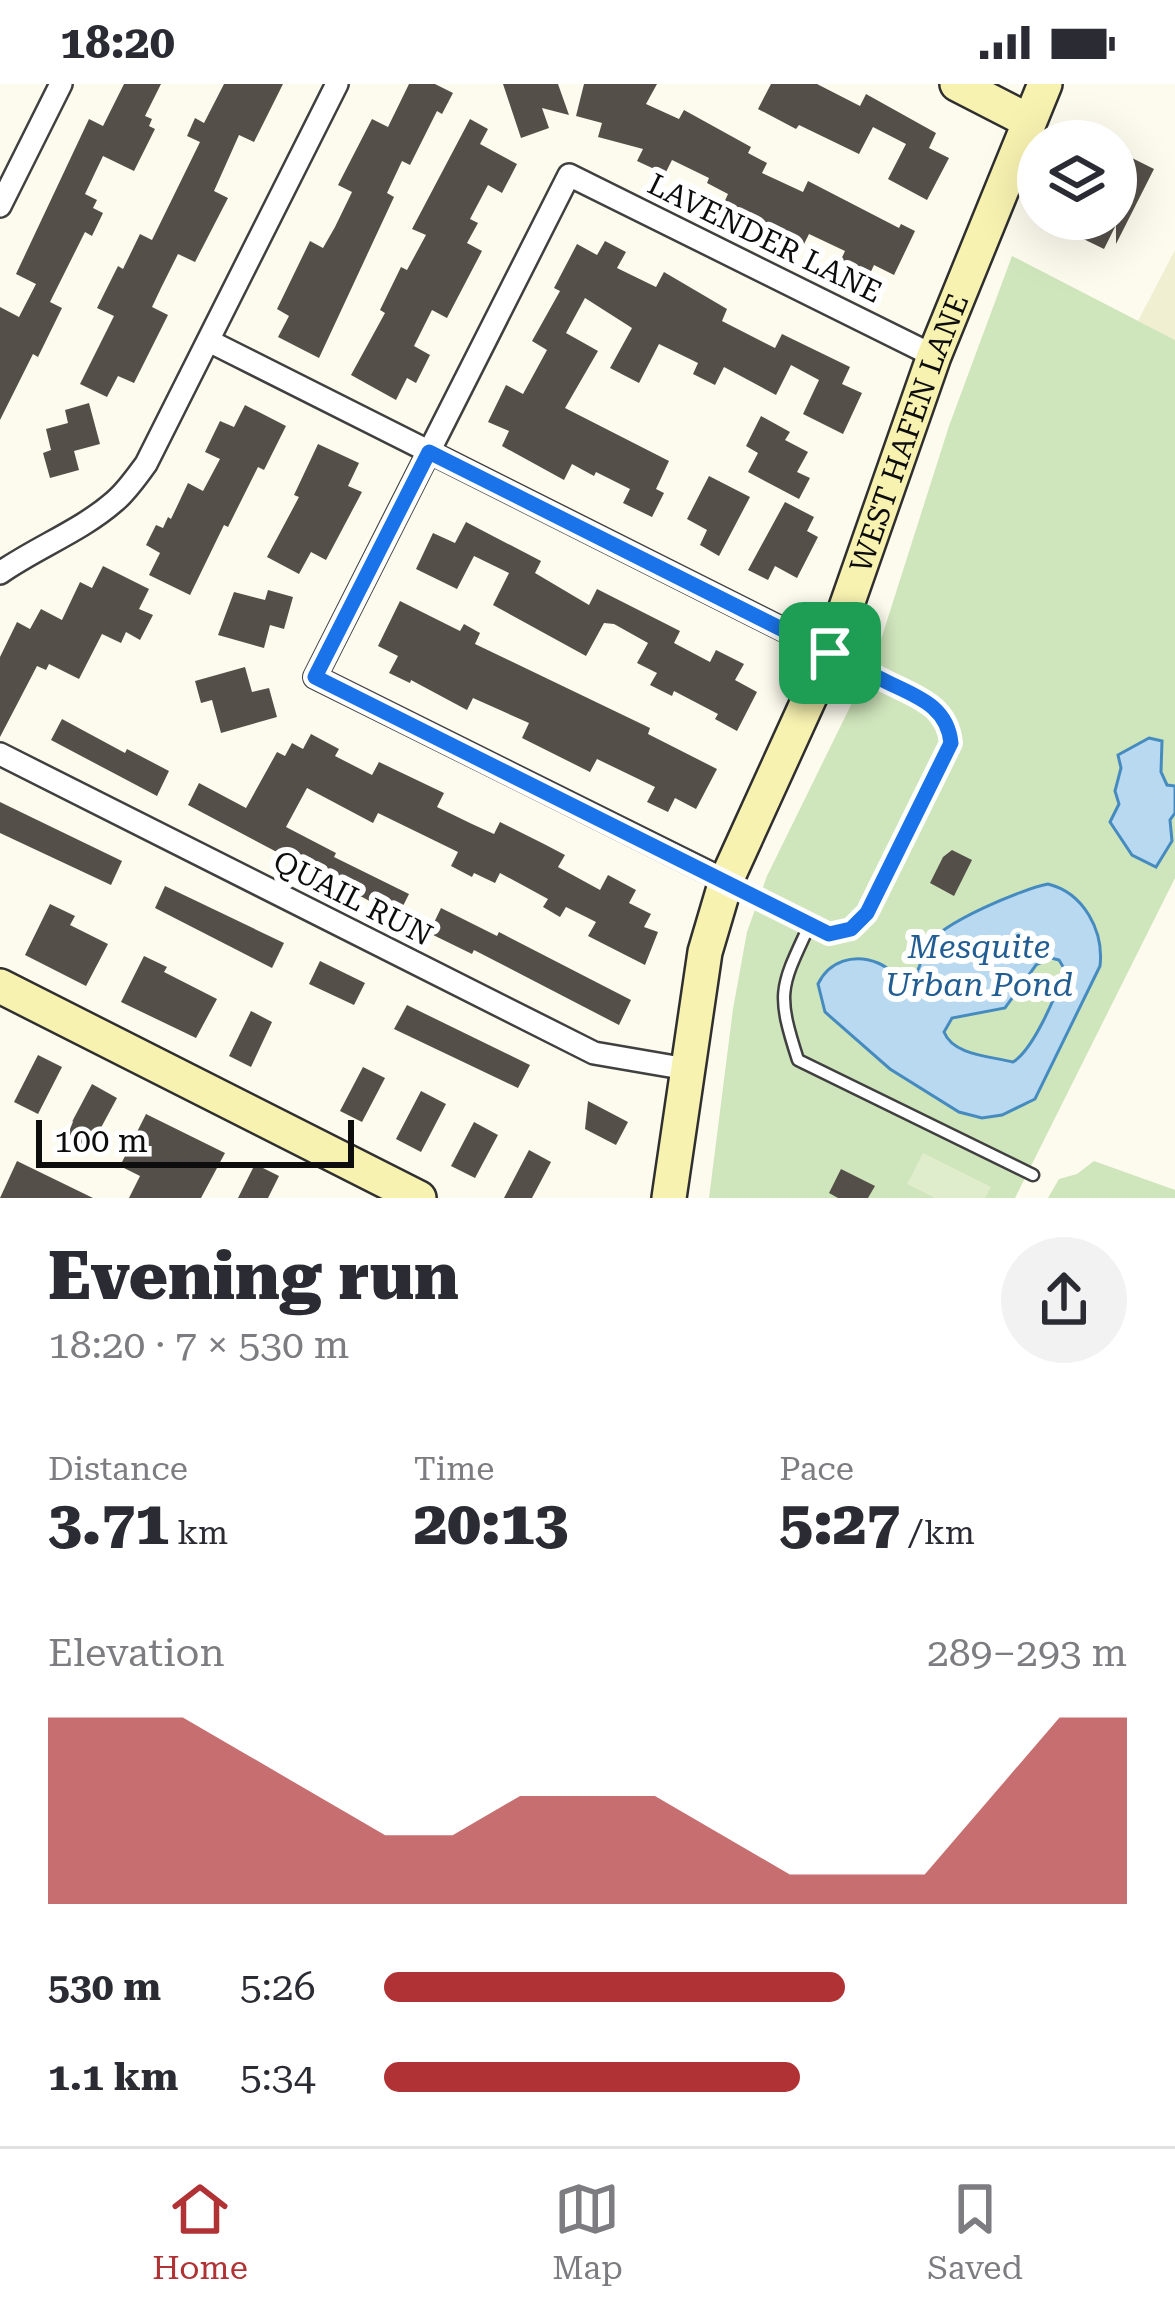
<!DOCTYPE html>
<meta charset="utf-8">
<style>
body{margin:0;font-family:"Roboto Serif",serif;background:#f2f2f3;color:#2b2b33;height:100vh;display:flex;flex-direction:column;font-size:45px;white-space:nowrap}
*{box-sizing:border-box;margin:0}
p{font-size:39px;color:#7c7c81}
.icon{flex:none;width:66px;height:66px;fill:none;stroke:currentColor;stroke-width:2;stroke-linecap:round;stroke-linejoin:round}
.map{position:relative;height:1114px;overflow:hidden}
.sheet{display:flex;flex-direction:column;background:#fff;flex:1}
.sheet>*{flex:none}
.buttons{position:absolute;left:1017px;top:36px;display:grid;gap:24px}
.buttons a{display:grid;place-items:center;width:120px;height:120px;border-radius:50%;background:#fff;box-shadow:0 12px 48px #0002;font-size:60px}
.scale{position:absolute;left:36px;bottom:30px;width:318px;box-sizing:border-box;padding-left:12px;border:6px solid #0d0d0d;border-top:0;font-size:33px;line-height:42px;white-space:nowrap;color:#0d0d0d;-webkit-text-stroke:9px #fff;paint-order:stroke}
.pin{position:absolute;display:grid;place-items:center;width:102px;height:102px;color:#fff;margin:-51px;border-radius:24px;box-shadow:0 6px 18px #0006}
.round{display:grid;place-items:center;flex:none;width:126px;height:126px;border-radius:63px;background:#f2f2f3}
.overview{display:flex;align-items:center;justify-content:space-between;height:204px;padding:0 48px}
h1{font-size:66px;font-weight:800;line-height:90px}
.metrics{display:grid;grid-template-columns:repeat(3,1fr);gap:18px;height:204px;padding:12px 48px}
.metrics div{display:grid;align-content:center}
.metrics b{font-size:60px;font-weight:800}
.metrics small{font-size:33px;font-weight:400}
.metrics p{font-size:33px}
.chart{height:336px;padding:24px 48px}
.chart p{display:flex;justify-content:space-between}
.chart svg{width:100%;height:216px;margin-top:12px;fill:#b03234;opacity:.7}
ul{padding:0 48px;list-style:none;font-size:39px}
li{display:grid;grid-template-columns:192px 144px 1fr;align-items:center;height:90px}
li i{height:30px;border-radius:15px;background:#b03234}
.status{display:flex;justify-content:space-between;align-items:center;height:84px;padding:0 60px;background:#fff;direction:ltr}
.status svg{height:33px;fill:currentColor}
.tab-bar{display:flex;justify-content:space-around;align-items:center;height:168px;border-top:3px solid #e1e1e2;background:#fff;font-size:33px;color:#7c7c81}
.tab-bar a{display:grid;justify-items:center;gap:6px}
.tab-bar .active{color:#b03234}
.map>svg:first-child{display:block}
.farmland{fill:#f1efd1}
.green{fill:#cfe5bb}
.pitch{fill:#e0edcc}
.water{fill:#b8d9f0;stroke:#468bc0;stroke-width:3;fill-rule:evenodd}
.building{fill:#554f4a}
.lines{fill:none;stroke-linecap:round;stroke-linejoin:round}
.lane-casing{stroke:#404040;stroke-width:15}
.street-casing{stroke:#404040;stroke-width:26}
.secondary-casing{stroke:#2f2f2f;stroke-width:38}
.lane{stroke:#fff;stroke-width:10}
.street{stroke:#fff;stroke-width:21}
.secondary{stroke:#f7f2b0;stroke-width:33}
.route-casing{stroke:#fff;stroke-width:24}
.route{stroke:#1a73e8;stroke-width:15}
.labels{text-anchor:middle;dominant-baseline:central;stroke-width:12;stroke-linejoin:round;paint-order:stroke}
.street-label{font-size:30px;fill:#0d0d0d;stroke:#fff}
.water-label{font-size:33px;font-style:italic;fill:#225e93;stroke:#fff}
</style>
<div class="status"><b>18:20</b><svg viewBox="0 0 49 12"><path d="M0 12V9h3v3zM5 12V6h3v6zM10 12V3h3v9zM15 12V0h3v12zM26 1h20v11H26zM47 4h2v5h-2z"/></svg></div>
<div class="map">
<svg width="1175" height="1114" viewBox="0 0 1175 1114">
<rect width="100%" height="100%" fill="#fdfbee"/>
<polygon class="farmland" points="1175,166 1175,256 1138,237"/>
<g class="green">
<polygon points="1012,172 1175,256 1175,794 1015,1114 709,1114 733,925 747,848 767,792 877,568 949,342"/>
<polygon points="1094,1077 1175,1106 1175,1114 1048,1114 1059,1095 1077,1090"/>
</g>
<polygon class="pitch" points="923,1069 991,1103 985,1114 935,1114 907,1100"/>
<g class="water">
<polygon points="1149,654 1162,657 1161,688 1167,701 1175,702 1175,729 1170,736 1172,757 1156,783 1132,771 1110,738 1119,720 1115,707 1121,684 1118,671"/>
<path d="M1048,800C1084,809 1104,847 1100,882L1035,1015L1002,1031L982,1034L959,1028L890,985L825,928L818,900C829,877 854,869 878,879C893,885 896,897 912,896C921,885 921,873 928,861C941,839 1022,805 1048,800ZM1051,874L1059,876L1065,886C1056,911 1034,965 1013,978C989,972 953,971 944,948L952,934L1005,924L1036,881Z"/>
</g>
<g class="building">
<polygon points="124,0 161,0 145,32 152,35 149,42 155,45 134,87 103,72 85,110 97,116 93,124 103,129 92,152 85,148 50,218 62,224 38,273 33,270 0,336 0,223 19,233 36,200 16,190 89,35 103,42"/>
<polygon points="224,0 283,0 254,58 239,51 214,107 228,114 195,178 178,170 161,204 152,223 168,231 134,299 118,292 107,313 80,300 114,232 97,224 118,182 123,185 140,150 152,156 200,58 187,52 195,34 204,39"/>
<polygon points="409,0 435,0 453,9 442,30 437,27 410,81 402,77 387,109 394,113 319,274 278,253 289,232 277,225 310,157 323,164 335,143 352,108 338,101 372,35 388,43"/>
<polygon points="503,0 558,0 569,31 542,24 549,44 521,54"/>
<polygon points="584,0 657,0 646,20 679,35 684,26 751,63 748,69 767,79 762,89 803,108 808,97 899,144 901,140 915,147 894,191 874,181 868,194 839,180 845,167 809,150 802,164 722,123 728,110 707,99 709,94 672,76 665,90 637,77 643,65 598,53 602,39 576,32"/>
<polygon points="771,0 817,0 860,22 866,10 936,49 929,64 949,74 927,116 888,95 906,60 873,43 859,70 799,41 796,45 758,25"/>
<polygon points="470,35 488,45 480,60 517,80 502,109 488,101 470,135 478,139 467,159 482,167 447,234 432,226 414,262 430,271 416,299 407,294 396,316 351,291 385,229 380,226 401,183 407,186 426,151 412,145"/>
<polygon points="1116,66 1154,85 1116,160 1116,141 1104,165 1067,147 1073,135 1116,135"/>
<polygon points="605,157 626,168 617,184 656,203 664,188 727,225 722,237 775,264 782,250 850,283 842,300 862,309 843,350 803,330 819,296 791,281 776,311 724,283 715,301 693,290 698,279 659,260 639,299 610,284 632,244 585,214 566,249 598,267 565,324 669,377 656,405 664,409 652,433 623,419 630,405 596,388 594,392 572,380 564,396 502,362 509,347 488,338 506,301 523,310 547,266 532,257 560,207 554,204 577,160 597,171"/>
<polygon points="89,319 100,360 74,367 79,386 50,394 43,369 51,366 46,345 68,339 65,326"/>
<polygon points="245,321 286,342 264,386 258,383 228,443 224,441 190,511 149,491 160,469 146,461 156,441 163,444 168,433 171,435 188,399 203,407 220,375 205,368 220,337 234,343"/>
<polygon points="761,332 790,348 785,356 808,368 797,388 810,394 799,415 748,388 758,369 746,362"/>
<polygon points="318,360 359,379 348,402 362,408 326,476 311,468 299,490 267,473 299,413 294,411"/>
<polygon points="709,392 750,413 719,472 700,461 707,446 687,435"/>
<polygon points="785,418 814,433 807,447 818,453 797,494 775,482 768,496 748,486"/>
<polygon points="466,438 541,477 535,489 589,521 597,505 680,547 674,559 710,578 716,566 744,580 735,596 757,608 737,647 715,635 718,630 674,607 672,612 650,601 657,589 637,579 648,559 614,540 604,539 586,572 493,521 509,489 474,472 457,505 416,485 433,449 455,459"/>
<polygon points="103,482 149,505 139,525 153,531 140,556 126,548 121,559 102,550 79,595 49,580 46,586 37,582 0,653 0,573 17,538 30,545 41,525 62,536 80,498 92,504"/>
<polygon points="268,506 293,513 284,545 270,541 264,564 218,551 234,508 265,516"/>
<polygon points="400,517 460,547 464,540 480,549 475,560 650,644 648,650 717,685 696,725 675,714 668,728 647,718 655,703 597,675 590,688 522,654 529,639 473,614 467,626 411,596 410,599 389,589 398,572 378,562"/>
<polygon points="245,583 252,608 269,604 277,633 221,649 212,616 201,619 195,597"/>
<polygon points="62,635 125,669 127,665 169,687 157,712 51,656"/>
<polygon points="311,650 339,665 335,672 372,691 379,678 444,709 437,723 472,740 494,750 500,738 544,760 565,771 558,783 600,806 608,791 636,806 629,819 651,830 644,843 658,848 645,881 588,852 596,838 566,823 560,833 543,823 548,815 500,789 495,799 474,789 472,793 451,782 458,768 378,729 373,739 307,704 286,743 336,769 334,773 409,810 398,832 188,721 199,699 246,724 277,668 285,672 292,659 303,665"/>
<polygon points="0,718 122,777 111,801 0,749"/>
<polygon points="952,766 972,776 954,812 930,799 943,773"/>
<polygon points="165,802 284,859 272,884 155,824"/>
<polygon points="50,820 75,832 70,841 108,860 86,902 25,871"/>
<polygon points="441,824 497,852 499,848 631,916 619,941 474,866 472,870 429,849"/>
<polygon points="144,872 167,883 164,888 217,915 196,954 121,918"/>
<polygon points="320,877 365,899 354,921 309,900"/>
<polygon points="407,921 530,981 518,1004 394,945"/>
<polygon points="251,927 272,938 251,983 229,972"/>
<polygon points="38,971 62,983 38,1030 14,1018"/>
<polygon points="363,983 385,994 362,1038 340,1027"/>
<polygon points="92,1000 117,1014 90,1064 65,1051"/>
<polygon points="421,1007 446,1020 421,1068 396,1055"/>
<polygon points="588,1017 628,1038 616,1061 585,1045"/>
<polygon points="146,1030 225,1069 201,1114 129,1114 140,1092 120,1082"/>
<polygon points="474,1038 498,1051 475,1094 451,1082"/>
<polygon points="529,1066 551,1078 532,1114 504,1114"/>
<polygon points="17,1077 93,1114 0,1114"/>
<polygon points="255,1080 279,1092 268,1114 238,1114"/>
<polygon points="841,1085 875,1102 868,1114 838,1114 829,1109"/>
</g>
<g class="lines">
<defs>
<g id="lane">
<polyline points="728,799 829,850 851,845 867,829 947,667 949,641 933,621 833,571"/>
<path d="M810,840C780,904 776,908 798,976L1033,1091"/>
</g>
<g id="street">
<polyline points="0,122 61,0"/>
<polyline points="209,257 830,569"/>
<path d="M0,489C37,463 81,447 115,417C127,407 137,392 146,380L337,0"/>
<polyline points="0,670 594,969 687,985"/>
<polyline points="726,797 315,593 569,91 934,272"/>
</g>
<g id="secondary">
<polyline points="957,0 1029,37"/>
<polyline points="0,902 419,1114"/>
<path id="s1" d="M669,1114L705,868L726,797L830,569L934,272L1045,0"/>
</g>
</defs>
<use href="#lane" class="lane-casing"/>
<use href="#street" class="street-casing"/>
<use href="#secondary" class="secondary-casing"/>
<use href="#lane" class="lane"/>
<use href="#street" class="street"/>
<use href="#secondary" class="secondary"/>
</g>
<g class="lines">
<defs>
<path id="route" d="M429,368L883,596C914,612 947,620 951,659L867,829L851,845L829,850L315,593Z"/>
</defs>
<use href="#route" class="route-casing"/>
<use href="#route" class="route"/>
</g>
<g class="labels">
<g class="street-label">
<text transform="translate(765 154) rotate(26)">LAVENDER LANE</text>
<text stroke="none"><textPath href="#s1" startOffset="807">WEST HAFEN LANE</textPath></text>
<text transform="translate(353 814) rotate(27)">QUAIL RUN</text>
</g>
<g class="water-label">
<text x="979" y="862">Mesquite<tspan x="979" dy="38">Urban Pond</tspan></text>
</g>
</g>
</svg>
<div class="buttons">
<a><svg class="icon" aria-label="layers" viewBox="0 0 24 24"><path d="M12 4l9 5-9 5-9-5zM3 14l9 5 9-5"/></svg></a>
</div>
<div class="scale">100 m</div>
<div class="pin" style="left:830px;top:569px;background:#1e9e55"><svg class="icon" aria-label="arrive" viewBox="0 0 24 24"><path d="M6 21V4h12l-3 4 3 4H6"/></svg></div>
</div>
<section class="sheet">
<div class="overview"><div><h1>Evening run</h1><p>18:20 · 7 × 530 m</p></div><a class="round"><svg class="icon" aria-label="share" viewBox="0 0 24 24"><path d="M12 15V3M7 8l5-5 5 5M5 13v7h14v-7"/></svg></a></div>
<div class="metrics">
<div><p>Distance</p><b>3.71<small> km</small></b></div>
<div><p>Time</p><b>20:13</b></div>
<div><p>Pace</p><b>5:27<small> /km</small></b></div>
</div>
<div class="chart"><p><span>Elevation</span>289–293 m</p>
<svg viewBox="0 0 160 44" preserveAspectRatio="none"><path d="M0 44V6L10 6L20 6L30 14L40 22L50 30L60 30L70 22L80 22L90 22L100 30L110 38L120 38L130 38L140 22L150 6L160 6V44z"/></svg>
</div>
<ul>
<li><b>530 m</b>5:26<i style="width:62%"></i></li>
<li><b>1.1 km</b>5:34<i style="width:56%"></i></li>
</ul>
</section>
<nav class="tab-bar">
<a class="active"><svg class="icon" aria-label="home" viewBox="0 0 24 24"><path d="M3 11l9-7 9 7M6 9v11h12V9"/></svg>Home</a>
<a><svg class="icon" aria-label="map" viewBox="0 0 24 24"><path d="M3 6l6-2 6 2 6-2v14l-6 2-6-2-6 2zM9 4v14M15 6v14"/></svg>Map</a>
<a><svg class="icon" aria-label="saved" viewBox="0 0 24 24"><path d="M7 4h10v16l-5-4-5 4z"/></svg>Saved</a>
</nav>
